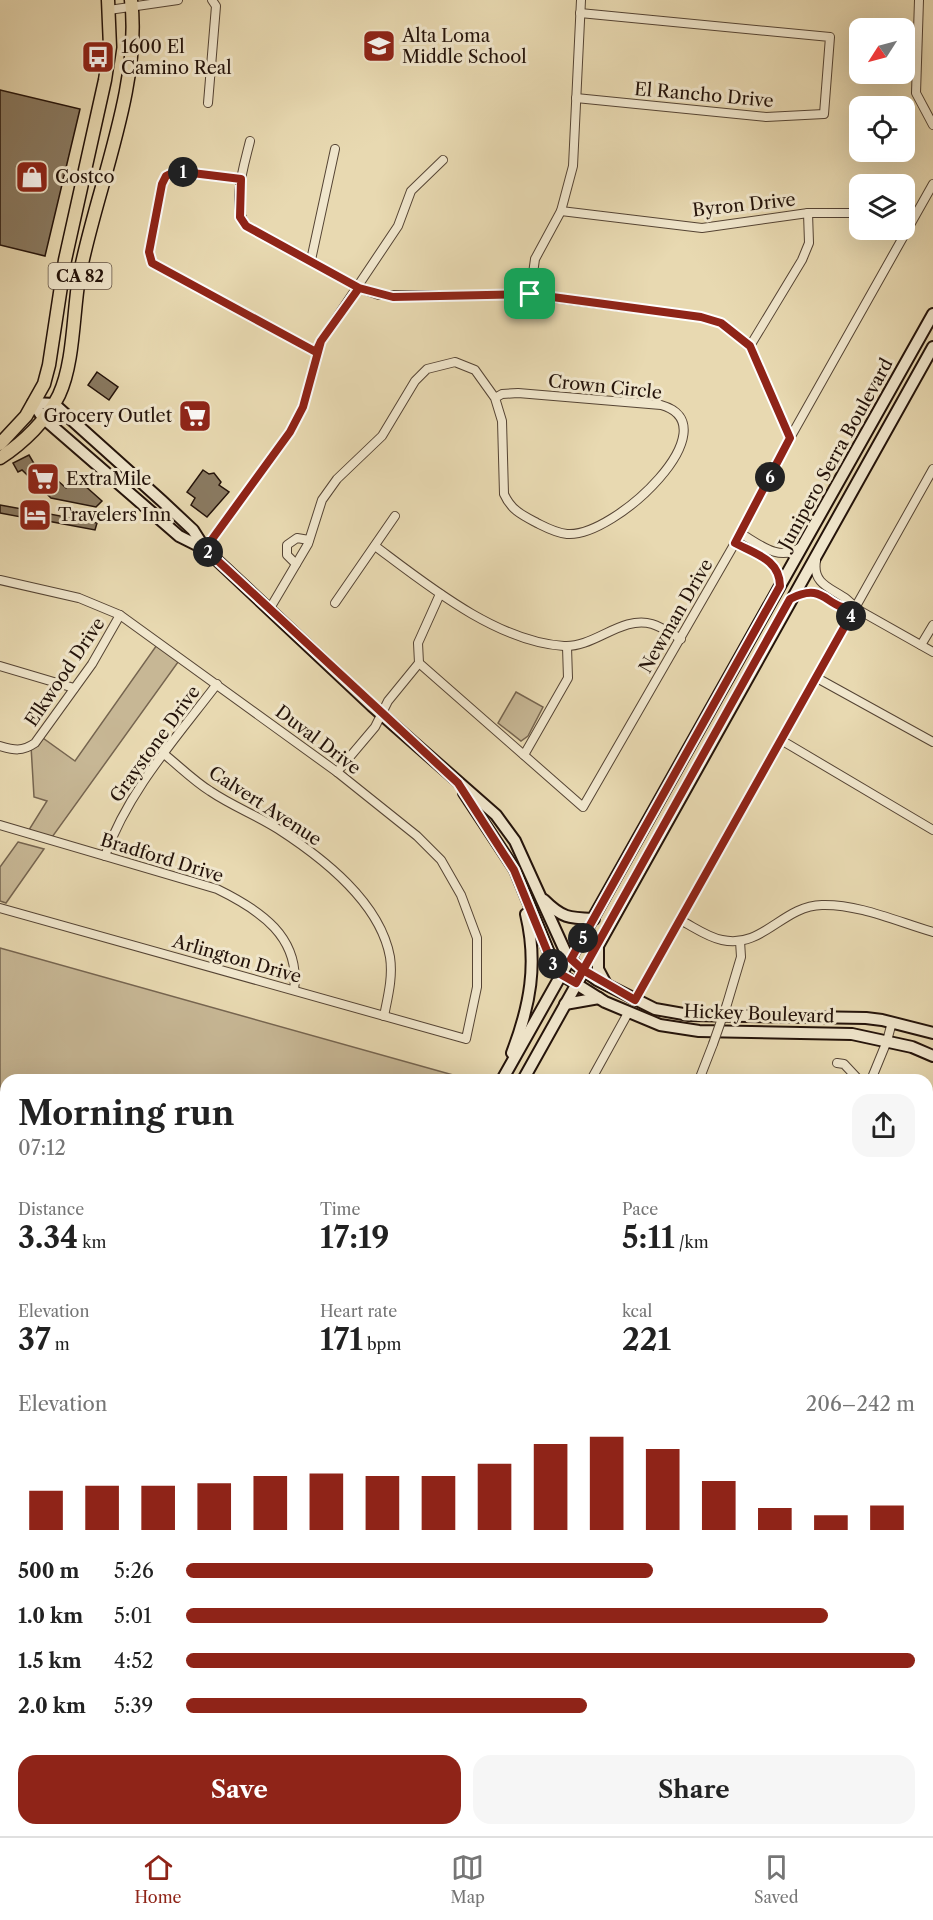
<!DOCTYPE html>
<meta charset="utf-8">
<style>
body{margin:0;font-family:"Libre Caslon Text",serif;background:#f6f6f6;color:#222;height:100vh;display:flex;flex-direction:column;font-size:22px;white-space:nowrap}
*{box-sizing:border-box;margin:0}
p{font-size:20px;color:#767676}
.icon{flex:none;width:33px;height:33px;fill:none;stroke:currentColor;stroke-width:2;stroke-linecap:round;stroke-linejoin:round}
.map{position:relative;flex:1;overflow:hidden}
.details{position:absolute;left:0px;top:1074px;width:933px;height:762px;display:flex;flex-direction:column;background:#fff;border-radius:18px 18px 0 0;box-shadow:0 6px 24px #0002}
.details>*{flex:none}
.needle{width:39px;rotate:234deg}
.buttons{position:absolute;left:849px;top:18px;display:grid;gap:12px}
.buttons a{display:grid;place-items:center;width:66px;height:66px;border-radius:12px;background:#fff;box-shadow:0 6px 24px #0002;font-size:30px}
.pin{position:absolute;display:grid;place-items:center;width:51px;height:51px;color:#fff;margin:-26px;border-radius:12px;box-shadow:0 3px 9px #0006}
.km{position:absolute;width:30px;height:30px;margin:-15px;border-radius:50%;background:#222;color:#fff;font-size:16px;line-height:30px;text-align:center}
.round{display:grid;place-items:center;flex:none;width:63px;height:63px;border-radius:18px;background:#f6f6f6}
.overview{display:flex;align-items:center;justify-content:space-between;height:102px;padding:0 18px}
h1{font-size:33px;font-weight:700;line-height:45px}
.stats{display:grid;grid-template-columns:repeat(3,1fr);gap:9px;height:102px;padding:6px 18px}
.stats div{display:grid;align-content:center}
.stats b{font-size:30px;font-weight:700}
.stats small{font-size:16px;font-weight:400}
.stats p{font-size:16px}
.chart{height:168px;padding:12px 18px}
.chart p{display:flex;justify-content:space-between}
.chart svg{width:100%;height:108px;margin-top:6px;stroke:#8f2418;stroke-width:6}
.button{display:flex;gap:12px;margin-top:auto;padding:12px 18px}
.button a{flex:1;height:69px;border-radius:18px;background:#8f2418;color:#fff;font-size:24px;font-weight:700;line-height:69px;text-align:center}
.button a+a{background:#f6f6f6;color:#222}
ul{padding:0 18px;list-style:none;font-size:20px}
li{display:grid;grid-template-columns:96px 72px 1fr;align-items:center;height:45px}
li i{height:15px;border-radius:8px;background:#8f2418}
.tab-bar{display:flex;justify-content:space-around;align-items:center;height:84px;border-top:2px solid #e0e0e0;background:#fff;font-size:16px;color:#767676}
.tab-bar a{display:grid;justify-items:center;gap:3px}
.tab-bar .on{color:#8f2418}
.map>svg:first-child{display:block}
.green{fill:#c7b795;stroke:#766550;stroke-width:1.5}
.building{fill:#8a7a61;stroke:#24130a;stroke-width:1.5}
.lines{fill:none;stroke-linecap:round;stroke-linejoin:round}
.minor-casing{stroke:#554434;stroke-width:10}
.tertiary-casing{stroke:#554434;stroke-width:12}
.secondary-casing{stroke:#24130a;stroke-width:14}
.primary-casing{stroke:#24130a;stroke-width:15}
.motorway-casing{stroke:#24130a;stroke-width:16}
.minor{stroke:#f0e6cc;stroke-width:8}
.tertiary{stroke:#f0e6cc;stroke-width:9}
.secondary{stroke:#f0e6cc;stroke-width:10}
.primary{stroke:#e8d9b1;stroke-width:12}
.motorway{stroke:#e8d9b1;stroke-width:14}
.minor-bridge-casing{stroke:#554434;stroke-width:10;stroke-linecap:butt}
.minor-bridge{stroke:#f0e6cc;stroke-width:8}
.route-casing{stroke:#fff;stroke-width:12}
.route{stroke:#8f2418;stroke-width:8}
.labels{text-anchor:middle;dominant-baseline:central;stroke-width:6;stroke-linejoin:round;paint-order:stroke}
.shield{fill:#f0e6cc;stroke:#615244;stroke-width:1.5}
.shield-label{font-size:16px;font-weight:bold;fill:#24130a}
.poi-label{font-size:18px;fill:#24130a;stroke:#f0e6cc;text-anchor:start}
.street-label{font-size:18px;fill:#24130a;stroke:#f0e6cc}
</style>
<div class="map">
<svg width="933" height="1836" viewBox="0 0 933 1836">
<rect width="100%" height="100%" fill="#e8d9b1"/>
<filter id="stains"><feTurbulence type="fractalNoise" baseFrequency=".00333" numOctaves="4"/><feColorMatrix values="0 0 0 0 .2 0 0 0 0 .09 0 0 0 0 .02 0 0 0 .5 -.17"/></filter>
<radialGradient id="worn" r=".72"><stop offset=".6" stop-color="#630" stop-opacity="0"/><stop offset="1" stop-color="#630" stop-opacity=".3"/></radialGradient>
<g class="green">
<polygon points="159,642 181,658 50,840 27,833 47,801 34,797 31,746 40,736 75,761"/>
<polygon points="516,692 543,707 528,736 521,741 498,723"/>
<polygon points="18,842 44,849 6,903 0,901 0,867"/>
<polygon points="0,948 471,1080 6,1080 6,1494 0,1492"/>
</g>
<g class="building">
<polygon points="0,90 80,109 45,256 0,245"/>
<polygon points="97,372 118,387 109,400 88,385"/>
<polygon points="29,455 36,467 39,464 66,488 75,477 102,501 96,507 51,498 22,470 18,472 13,463"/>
<polygon points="203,470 209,474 214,473 221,482 219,485 229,492 207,517 191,505 195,498 187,492"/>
<polygon points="35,503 41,504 39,512 97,523 95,530 42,520 42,525 27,522 27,518 0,513 0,505 33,511"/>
</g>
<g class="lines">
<defs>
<g id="minor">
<polyline points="919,0 916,93 933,125"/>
<polyline points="109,10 178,0"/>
<polyline points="576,98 766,117 824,114 830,37 580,13"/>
<polyline points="208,103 216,6 212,0"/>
<path d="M250,141C244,166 231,204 246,226L359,288L379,295H530L701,317L721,323L750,346L790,438"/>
<polyline points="241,179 176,171 166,176 162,184 149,252 152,263 316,352"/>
<polyline points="561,211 702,228 808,213 860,213"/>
<polyline points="311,260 335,149"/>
<polyline points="530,295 535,259 561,211 573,166 581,0"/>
<polyline points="750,346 802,260 809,243 808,213"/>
<path d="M740,533C759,544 779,562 799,548"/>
<path d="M735,543C755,553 780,560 780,585"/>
<path d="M375,546C427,585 497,642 564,646C594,648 622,615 652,624C662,627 672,634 681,639"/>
<polyline points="205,549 289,433 303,407 321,341 398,226 411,191 443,160"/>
<path d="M816,561C811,590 843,589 855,608L933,652"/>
<polyline points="296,564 287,555 287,545 297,538 309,540"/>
<polyline points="0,580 79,598 120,615 337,772 417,836 441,860 461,895 477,938 477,987 466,1039 0,908"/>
<path d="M794,597C822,582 829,610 855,608"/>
<polyline points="335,603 395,516"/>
<path d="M269,610L308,544L322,500L337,479L382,436L415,381L427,369L455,362L475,370L495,398L502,421L504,494C511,510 522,515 537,523C547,528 556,533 567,534C615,538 733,425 661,405L518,393L502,394L495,398"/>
<polyline points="921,645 933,625"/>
<polyline points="419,663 583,807 735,543 790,438 933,184"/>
<polyline points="0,666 74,688"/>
<polyline points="817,678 933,742"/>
<polyline points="781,740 933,830"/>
<path d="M0,746C14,750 22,752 35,743L92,664L120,615"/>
<path d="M164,754C179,766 194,781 210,791C232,806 256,815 278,829C323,858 380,902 390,957C393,977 388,996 384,1016"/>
<polyline points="524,755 568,678 567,647"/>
<polyline points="337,772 375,727 388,701 419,663 418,643 440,594"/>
<path d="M0,825L217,889C260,910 301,937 294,990"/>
<path d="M105,856C128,791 176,738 217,684"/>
<path d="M680,920C694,927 707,937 722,940C763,949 782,906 822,905C859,904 898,922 933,932"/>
<polyline points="635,1000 933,469"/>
<polyline points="727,1004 741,957 740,941"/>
<polyline points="837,1063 844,1064 859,1080"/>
<polyline points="591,1080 628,1013"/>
<polyline points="699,1080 713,1044"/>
<polyline points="871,1080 887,1041 892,1022"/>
<polyline points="927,1237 933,1236"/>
<polyline points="927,1386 933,1382"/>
</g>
<polyline id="tertiary" points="0,1637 6,1638"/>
<g id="secondary">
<polyline points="33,403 54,404 162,501 193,530 205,549 372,706 496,815 515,841 565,951 576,965 597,980 655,1009 689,1015 866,1018 882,1020 933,1033"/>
<polyline points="33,403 43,418 179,536 205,549"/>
<polyline points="464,793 515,870 554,965 562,975 605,1002 660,1025 699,1031 852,1034 912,1047 933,1056"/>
<path d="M544,900C562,918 569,918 594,919"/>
<polyline points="598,948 598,969 606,984"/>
<polyline points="565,1004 599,998"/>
<path d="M512,1053C530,1006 538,964 526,914"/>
<polyline points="502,1080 933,314"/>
<polyline points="523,1080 933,347"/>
<polyline points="0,1813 6,1815"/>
<polyline points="927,1826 933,1822"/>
<polyline points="75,1830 103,1836"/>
<polyline points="628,1830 636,1836"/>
<polyline points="164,1836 178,1830"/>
<polyline points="326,1836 328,1830"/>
<polyline points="343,1836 345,1830"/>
<polyline points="915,1836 923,1830"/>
</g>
<g id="primary">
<polyline points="0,444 26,416 44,384 49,365 65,260 105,80 110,47 108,0"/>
<path d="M0,458C23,443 47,420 59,395C74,363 73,313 79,278C95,192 142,86 131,0"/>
</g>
<g id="motorway">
<polyline points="927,1454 933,1449"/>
<polyline points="927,1498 933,1494"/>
<polyline points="927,1527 933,1523"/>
<polyline points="418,1830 419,1836"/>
<polyline points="445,1836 447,1830"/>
<polyline points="498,1836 503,1830"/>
<polyline points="544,1836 548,1830"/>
<polyline points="600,1836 600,1830"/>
</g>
</defs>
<use href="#minor" class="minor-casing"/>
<use href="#tertiary" class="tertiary-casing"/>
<use href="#secondary" class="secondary-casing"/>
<use href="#primary" class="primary-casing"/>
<use href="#motorway" class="motorway-casing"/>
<use href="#minor" class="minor"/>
<use href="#tertiary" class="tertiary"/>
<use href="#secondary" class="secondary"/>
<use href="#primary" class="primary"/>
<use href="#motorway" class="motorway"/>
<defs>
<polyline id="minor-bridge" points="713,1044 727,1004"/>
</defs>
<use href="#minor-bridge" class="minor-bridge-casing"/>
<use href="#minor-bridge" class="minor-bridge"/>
</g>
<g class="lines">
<defs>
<path id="route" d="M530,294L393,297L359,288L321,341L316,352L152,263L149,252L162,184L166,176L176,171L241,179L240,217L246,226L359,288L321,341L303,407L290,432L205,549L458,783L514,870L550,958L562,975L576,983L583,970L635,1000L855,608C825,611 827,580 790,599L583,970L571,959L780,586C780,560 756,554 735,543L790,438L750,346L721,323L701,317L530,294"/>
</defs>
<use href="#route" class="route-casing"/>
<use href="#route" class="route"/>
</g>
<defs>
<symbol id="school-square" viewBox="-11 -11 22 22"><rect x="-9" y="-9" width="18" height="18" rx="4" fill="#8f2418" stroke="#f0e6cc"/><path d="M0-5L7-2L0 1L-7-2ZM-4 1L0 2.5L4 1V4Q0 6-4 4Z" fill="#fff"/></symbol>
<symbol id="bus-square" viewBox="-11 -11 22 22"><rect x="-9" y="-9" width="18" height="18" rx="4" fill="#8f2418" stroke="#f0e6cc"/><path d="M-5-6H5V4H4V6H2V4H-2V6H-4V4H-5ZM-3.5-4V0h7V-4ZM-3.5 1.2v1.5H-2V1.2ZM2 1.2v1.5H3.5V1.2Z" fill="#fff"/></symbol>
<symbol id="shop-square" viewBox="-11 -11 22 22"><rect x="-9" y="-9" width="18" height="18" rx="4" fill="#8f2418" stroke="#f0e6cc"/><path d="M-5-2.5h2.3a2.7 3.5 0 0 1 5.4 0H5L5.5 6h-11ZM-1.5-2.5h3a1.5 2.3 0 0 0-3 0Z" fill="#fff"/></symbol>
<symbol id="supermarket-square" viewBox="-11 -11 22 22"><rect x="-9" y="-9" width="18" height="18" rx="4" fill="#8f2418" stroke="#f0e6cc"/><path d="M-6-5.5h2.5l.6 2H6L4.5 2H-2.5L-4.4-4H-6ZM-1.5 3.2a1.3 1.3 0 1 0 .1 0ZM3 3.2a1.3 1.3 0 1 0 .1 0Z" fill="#fff"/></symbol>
<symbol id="hotel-square" viewBox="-11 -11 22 22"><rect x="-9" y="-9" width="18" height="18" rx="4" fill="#8f2418" stroke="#f0e6cc"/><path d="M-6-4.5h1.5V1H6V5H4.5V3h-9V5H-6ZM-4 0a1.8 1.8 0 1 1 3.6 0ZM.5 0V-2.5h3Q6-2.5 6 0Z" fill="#fff"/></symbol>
</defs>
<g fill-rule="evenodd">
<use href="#school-square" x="360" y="27" width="38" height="38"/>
<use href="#bus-square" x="79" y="38" width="38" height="38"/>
<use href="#shop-square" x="13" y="158" width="38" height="38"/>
<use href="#supermarket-square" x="176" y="397" width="38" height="38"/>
<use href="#supermarket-square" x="24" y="460" width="38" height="38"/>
<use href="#hotel-square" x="16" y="496" width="38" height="38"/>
</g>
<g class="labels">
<rect class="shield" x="48.5" y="263" width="63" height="26" rx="4.5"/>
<g class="shield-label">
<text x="80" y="276">CA 82</text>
</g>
<g class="poi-label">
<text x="402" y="36">Alta Loma<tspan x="402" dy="21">Middle School</tspan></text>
<text x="121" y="47">1600 El<tspan x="121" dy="21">Camino Real</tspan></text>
<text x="55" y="177">Costco</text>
<text x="172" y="416" text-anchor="end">Grocery Outlet</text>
<text x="66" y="479">ExtraMile</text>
<text x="58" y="515">Travelers Inn</text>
</g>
<g class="street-label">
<text transform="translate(704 95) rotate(5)">El Rancho Drive</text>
<text transform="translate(744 205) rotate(-6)">Byron Drive</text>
<text transform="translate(605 387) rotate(6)">Crown Circle</text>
<text transform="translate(836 454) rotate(-61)">Junipero Serra Boulevard</text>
<text transform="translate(676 616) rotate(-60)">Newman Drive</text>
<text transform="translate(65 672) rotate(-56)">Elkwood Drive</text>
<text transform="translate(318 740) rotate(37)">Duval Drive</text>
<text transform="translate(155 744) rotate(-54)">Graystone Drive</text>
<text transform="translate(265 806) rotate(33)">Calvert Avenue</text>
<text transform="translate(162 858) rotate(17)">Bradford Drive</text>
<text transform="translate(237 959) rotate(16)">Arlington Drive</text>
<text transform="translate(759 1014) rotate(2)">Hickey Boulevard</text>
</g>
</g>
<rect width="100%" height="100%" filter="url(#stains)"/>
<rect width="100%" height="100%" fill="url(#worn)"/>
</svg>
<div class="buttons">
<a><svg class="needle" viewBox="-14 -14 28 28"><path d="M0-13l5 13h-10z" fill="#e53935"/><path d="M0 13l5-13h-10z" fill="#767676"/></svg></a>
<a><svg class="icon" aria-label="locate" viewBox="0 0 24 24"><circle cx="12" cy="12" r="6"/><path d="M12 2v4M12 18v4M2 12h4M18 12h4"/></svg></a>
<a><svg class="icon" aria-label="layers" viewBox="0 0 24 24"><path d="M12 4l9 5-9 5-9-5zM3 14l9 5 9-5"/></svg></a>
</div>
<div class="pin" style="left:530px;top:294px;background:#1e9e55"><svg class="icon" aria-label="arrive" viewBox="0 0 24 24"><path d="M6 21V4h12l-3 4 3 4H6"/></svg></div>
<b class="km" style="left:183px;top:172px">1</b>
<b class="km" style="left:208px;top:552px">2</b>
<b class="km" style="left:553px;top:964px">3</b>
<b class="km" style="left:851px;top:616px">4</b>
<b class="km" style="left:583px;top:938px">5</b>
<b class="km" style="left:770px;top:477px">6</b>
<section class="details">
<div class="overview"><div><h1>Morning run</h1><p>07:12</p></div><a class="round"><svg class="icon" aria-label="share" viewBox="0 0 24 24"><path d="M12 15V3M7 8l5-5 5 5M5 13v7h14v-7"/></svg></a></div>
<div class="stats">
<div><p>Distance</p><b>3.34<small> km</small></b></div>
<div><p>Time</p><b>17:19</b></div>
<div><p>Pace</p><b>5:11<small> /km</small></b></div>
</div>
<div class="stats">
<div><p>Elevation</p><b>37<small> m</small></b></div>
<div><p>Heart rate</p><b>171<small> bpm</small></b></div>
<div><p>kcal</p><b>221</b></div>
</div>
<div class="chart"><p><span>Elevation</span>206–242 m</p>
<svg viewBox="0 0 160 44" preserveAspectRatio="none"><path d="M5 44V28M15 44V26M25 44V26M35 44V25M45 44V22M55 44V21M65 44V22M75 44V22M85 44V17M95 44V9M105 44V6M115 44V11M125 44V24M135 44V35M145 44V38M155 44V34"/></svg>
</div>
<ul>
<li><b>500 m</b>5:26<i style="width:64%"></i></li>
<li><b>1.0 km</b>5:01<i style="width:88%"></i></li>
<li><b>1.5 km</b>4:52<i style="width:100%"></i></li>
<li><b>2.0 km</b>5:39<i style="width:55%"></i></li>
</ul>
<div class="button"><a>Save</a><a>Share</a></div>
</section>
</div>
<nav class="tab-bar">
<a class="on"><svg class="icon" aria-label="home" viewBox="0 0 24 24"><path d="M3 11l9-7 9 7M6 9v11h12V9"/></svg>Home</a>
<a><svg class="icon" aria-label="map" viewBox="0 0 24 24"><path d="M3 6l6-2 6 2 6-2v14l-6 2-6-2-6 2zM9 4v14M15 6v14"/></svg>Map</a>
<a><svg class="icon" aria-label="saved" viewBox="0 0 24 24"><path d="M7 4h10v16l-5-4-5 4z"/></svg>Saved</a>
</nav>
